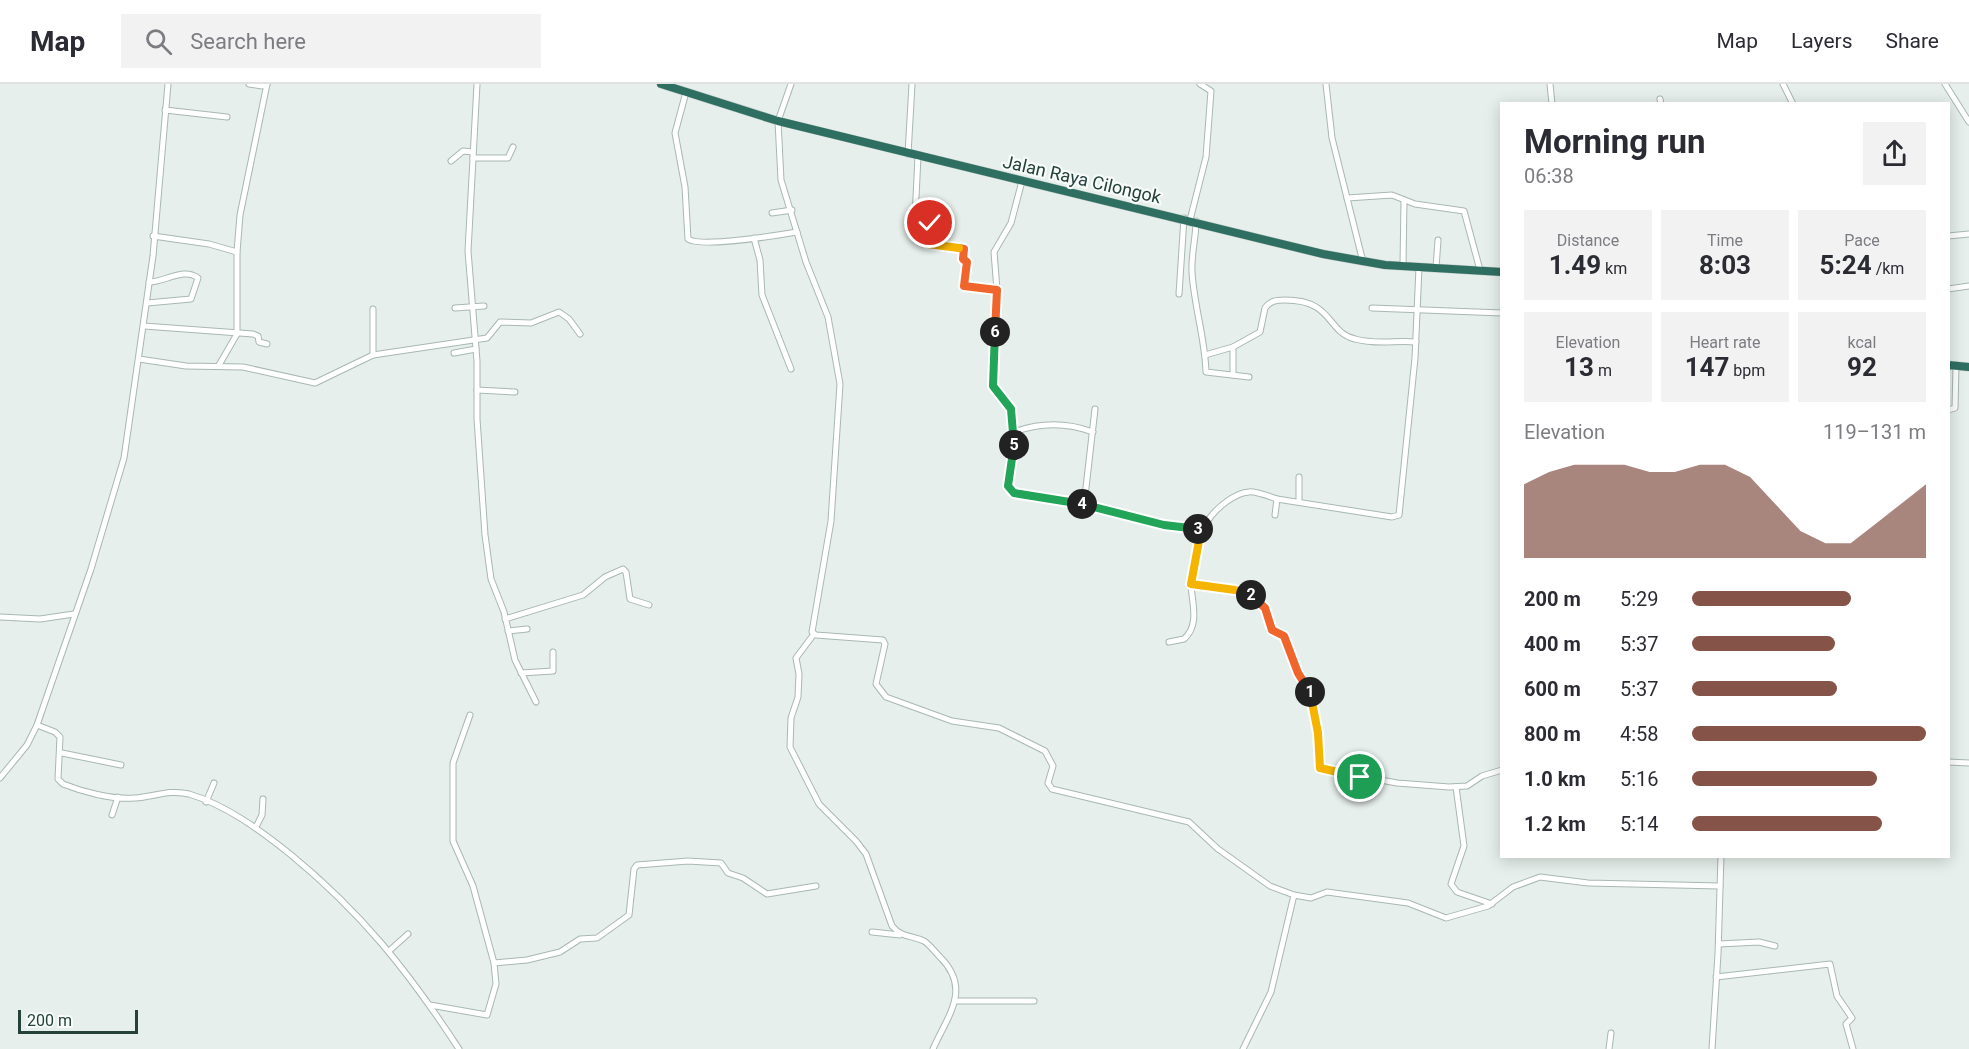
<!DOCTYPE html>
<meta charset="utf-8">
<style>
body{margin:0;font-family:Roboto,sans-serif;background:#f2f2f3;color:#2b2b33;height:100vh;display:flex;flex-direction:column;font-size:22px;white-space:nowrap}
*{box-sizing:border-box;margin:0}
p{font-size:20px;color:#7c7c81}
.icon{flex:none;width:33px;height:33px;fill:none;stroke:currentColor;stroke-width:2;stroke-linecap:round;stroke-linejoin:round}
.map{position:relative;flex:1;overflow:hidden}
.drawer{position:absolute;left:1500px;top:18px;width:450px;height:756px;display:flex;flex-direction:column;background:#fff;border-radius:0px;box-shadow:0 3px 15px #0003}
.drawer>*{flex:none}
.scale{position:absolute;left:18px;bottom:15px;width:120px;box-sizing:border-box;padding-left:6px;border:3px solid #24423a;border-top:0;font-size:16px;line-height:21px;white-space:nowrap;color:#24423a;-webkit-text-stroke:4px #f7fbf9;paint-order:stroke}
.pin{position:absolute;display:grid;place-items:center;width:51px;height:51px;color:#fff;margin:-26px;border:3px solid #fff;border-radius:50%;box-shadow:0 2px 6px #0007}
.km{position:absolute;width:30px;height:30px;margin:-15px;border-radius:50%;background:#222;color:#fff;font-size:16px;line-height:30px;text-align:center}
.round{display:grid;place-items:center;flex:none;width:63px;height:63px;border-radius:0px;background:#f2f2f3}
.headline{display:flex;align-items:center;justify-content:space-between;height:102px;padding:0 24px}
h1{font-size:33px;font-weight:700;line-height:45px}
.stats{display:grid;grid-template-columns:repeat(3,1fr);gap:9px;height:102px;padding:6px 24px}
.stats div{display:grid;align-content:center;border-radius:0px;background:#f2f2f3;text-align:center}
.stats b{font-size:26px;font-weight:700}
.stats small{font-size:16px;font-weight:400}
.stats p{font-size:16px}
.chart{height:168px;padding:12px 24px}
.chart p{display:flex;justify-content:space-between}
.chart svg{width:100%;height:108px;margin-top:6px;fill:#855347;opacity:.7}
ul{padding:0 24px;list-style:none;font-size:20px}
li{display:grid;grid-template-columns:96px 72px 1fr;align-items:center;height:45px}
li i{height:15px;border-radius:8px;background:#855347}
header{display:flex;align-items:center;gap:36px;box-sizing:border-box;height:84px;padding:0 30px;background:#fff;border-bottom:2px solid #e1e1e2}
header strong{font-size:28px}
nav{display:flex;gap:33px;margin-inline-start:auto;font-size:21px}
.search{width:420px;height:54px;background:#f2f2f3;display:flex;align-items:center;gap:15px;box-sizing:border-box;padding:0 21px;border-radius:0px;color:#7c7c81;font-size:22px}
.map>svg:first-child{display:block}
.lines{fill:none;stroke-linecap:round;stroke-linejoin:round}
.minor-casing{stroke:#a8b8b2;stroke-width:7}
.highway-casing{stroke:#c2cac8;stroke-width:9}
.minor{stroke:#fff;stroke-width:5}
.highway{stroke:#2f6f62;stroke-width:8}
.split-1-casing{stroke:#fff;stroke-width:12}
.split-2-casing{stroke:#fff;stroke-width:12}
.split-3-casing{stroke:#fff;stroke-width:12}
.split-4-casing{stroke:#fff;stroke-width:12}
.split-5-casing{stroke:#fff;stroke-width:12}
.split-6-casing{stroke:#fff;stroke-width:12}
.split-7-casing{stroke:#fff;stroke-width:12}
.split-8-casing{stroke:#fff;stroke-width:12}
.split-1{stroke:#f5b400;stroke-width:8}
.split-2{stroke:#f0652b;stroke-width:8}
.split-3{stroke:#f5b400;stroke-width:8}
.split-4{stroke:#22a559;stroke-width:8}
.split-5{stroke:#22a559;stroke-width:8}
.split-6{stroke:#22a559;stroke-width:8}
.split-7{stroke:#f0652b;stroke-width:8}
.split-8{stroke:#f5b400;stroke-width:8}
.labels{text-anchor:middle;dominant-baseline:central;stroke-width:4.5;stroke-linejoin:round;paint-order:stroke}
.street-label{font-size:18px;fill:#24423a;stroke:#f7fbf9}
</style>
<header>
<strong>Map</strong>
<div class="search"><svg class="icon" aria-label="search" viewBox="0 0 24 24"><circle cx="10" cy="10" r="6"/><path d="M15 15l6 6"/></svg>Search here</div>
<nav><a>Map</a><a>Layers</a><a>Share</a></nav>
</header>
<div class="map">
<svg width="1969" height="965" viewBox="0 0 1969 965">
<rect width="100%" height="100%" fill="#e6efeb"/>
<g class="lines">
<defs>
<g id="minor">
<polyline points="249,0 262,2 267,0"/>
<polyline points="477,0 468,167 477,277 477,335 485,451 491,495 504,528 515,576 536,618"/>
<polyline points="791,0 778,37 781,96 806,178 828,233 840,300 831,437 812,548 816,551 883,556 885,560 876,600 886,613 952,637 999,644 1045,667 1053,682 1048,699 1052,705 1189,738 1218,765 1270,802 1294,811 1271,908 1243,965"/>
<polyline points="1326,0 1332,54 1363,178"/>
<polyline points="1550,0 1552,20"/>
<polyline points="1783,0 1793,20"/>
<polyline points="1945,0 1969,38"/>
<path d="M686,8L675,49L685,103L688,155C700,164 779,151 797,148"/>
<polyline points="1660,15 1661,20"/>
<polyline points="165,26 227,33"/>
<polyline points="908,70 912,0"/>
<polyline points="918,72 915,134 916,137 930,139 928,160 964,165 963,175 967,178 964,202 997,206"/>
<polyline points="473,74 508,74 513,63"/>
<polyline points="451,77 463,67 473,68"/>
<polyline points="1022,97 1011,139 994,168 997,206 993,302 1011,325 1013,335 1015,354 1008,402 1014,409 1082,420 1164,441 1201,446"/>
<polyline points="1347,114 1392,111 1415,120 1464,127 1480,186"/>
<polyline points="772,129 792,126"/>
<polyline points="1190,136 1206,73 1211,7 1200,0"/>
<path d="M1196,137C1196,154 1191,171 1192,188C1194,222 1205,254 1206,288L1249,293"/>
<polyline points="153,152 209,160 237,168 237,250 219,281"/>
<polyline points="1948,152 1969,150"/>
<polyline points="754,154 760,176 762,211 791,285"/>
<polyline points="237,168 240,131 267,0"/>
<polyline points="1403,182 1404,116"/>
<polyline points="1436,184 1438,156"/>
<polyline points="1948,205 1969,202"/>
<polyline points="1179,210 1184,134"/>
<path d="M147,219L191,215L198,194C184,183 165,198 149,198"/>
<polyline points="455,224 484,222"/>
<polyline points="1372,224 1502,229"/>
<polyline points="144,242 253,250 258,252 259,258 267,260"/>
<polyline points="454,269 476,265"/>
<polyline points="373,271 373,225"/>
<polyline points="1205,271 1233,263"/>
<polyline points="139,275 186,282 243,283 315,299 373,271 487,254 500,238 531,239 559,228 569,235 580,250"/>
<path d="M1233,291V263L1260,248L1265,224C1270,217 1276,216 1285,216C1334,216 1326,248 1355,255C1376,261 1396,256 1416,258"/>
<polyline points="477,306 515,308"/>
<polyline points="1948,326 1955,324 1956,281"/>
<path d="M1014,348C1041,338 1066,338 1093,348"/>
<polyline points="1299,418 1299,393"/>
<polyline points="1084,421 1095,325"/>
<polyline points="1275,431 1277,415"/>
<polyline points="1191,500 1235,506 1255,514 1265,524 1271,546 1284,552 1298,589 1313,613 1321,685 1397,699 1449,703 1467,702 1482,692 1502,686"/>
<polyline points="0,533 40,535 74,530"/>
<polyline points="505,535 583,511 605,493 623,485 626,488 630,515 649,521"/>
<polyline points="508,547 527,545"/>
<path d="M814,550L796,574L799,590L798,613L791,634L790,663L819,720L856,757L866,770L892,842C902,854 911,851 924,857C930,861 935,868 940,873C972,905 948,931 933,965"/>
<path d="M1169,558L1184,555C1200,541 1192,519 1191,501C1190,494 1193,486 1194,478C1198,453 1204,434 1226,418C1246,403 1254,407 1277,415L1392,433L1399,431L1415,274L1419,183"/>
<polyline points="521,589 553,587 553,568"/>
<polyline points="470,631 453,679 453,757 473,802 494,879"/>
<path d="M37,641L55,648L60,653L58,695L63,700C83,708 113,716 135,714C153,713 170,705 189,710C226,721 260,746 290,770C362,829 408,887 459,965"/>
<polyline points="62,669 121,681"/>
<polyline points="1948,678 1969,679"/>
<polyline points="0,694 27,661 37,641 91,485 124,374 153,172 168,0"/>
<polyline points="1456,703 1464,762 1451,800 1457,808 1492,820"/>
<polyline points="206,718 214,699"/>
<polyline points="112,731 118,713"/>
<polyline points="256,743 262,731 263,715"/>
<polyline points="1294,811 1311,814 1327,808 1408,819 1446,834 1488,822 1513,803 1540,793 1588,799 1720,802"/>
<polyline points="872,848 900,851"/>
<polyline points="1719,860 1759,858 1775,862"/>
<polyline points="389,867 408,850"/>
<polyline points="1716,893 1830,880 1837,912 1852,934 1846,940 1853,965"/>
<polyline points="955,917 1034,917"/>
<polyline points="430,921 487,931 496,900 494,879 527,876 560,868 580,855 597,854 629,831 634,785 637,781 688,777 721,779 728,789 743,794 767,810 816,802"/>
<polyline points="1609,965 1611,949"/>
<polyline points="1712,965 1718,870 1721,772"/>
</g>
<g id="highway">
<polyline points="661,0 778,37 1323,170 1385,181 1502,188"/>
<polyline points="1948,281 1969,283"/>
</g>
</defs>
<use href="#minor" class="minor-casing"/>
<use href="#highway" class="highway-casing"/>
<use href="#minor" class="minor"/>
<use href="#highway" class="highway"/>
</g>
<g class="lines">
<defs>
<polyline id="split-1" points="1310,608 1318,649 1320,684 1360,693"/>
<polyline id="split-2" points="1251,511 1265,524 1272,546 1284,552 1298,589 1310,608"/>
<polyline id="split-3" points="1198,445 1201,446 1191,500 1235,506 1251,511"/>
<polyline id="split-4" points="1082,420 1164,441 1198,445"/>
<polyline id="split-5" points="1014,361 1008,402 1014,409 1082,420"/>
<polyline id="split-6" points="995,248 993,302 1011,325 1014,361"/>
<polyline id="split-7" points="959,164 964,165 963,175 967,178 964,202 997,206 995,248"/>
<polyline id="split-8" points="930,139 928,160 959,164"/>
</defs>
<use href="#split-1" class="split-1-casing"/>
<use href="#split-2" class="split-2-casing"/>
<use href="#split-3" class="split-3-casing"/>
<use href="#split-4" class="split-4-casing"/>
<use href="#split-5" class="split-5-casing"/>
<use href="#split-6" class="split-6-casing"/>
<use href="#split-7" class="split-7-casing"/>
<use href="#split-8" class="split-8-casing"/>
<use href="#split-1" class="split-1"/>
<use href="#split-2" class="split-2"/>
<use href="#split-3" class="split-3"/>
<use href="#split-4" class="split-4"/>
<use href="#split-5" class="split-5"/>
<use href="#split-6" class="split-6"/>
<use href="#split-7" class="split-7"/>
<use href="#split-8" class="split-8"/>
</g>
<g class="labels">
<g class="street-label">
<text transform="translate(1082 95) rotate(13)">Jalan Raya Cilongok</text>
</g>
</g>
</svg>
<div class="scale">200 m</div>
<div class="pin" style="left:1360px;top:693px;background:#1e9e55"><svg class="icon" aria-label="arrive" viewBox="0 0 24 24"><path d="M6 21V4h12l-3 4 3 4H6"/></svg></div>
<div class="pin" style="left:930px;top:139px;background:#d93025"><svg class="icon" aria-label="check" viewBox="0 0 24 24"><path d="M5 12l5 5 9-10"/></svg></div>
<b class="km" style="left:1310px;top:608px">1</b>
<b class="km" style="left:1251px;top:511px">2</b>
<b class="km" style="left:1198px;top:445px">3</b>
<b class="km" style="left:1082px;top:420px">4</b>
<b class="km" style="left:1014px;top:361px">5</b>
<b class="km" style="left:995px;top:248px">6</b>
<section class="drawer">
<div class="headline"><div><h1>Morning run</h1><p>06:38</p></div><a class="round"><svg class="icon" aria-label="share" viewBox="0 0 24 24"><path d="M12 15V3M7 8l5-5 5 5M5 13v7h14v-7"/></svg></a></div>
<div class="stats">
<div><p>Distance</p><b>1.49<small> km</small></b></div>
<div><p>Time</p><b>8:03</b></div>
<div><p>Pace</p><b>5:24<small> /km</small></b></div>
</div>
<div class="stats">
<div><p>Elevation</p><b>13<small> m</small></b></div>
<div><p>Heart rate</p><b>147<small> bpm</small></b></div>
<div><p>kcal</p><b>92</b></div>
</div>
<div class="chart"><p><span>Elevation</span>119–131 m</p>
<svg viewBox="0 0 160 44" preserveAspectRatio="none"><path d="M0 44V14L10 9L20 6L30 6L40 6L50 9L60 9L70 6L80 6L90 11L100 22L110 33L120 38L130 38L140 30L150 22L160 14V44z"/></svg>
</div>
<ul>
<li><b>200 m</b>5:29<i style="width:68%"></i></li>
<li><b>400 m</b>5:37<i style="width:61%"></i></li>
<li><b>600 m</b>5:37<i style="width:62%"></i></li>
<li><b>800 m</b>4:58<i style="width:100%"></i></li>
<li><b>1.0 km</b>5:16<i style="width:79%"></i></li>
<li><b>1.2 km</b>5:14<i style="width:81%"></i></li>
</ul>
</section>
</div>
